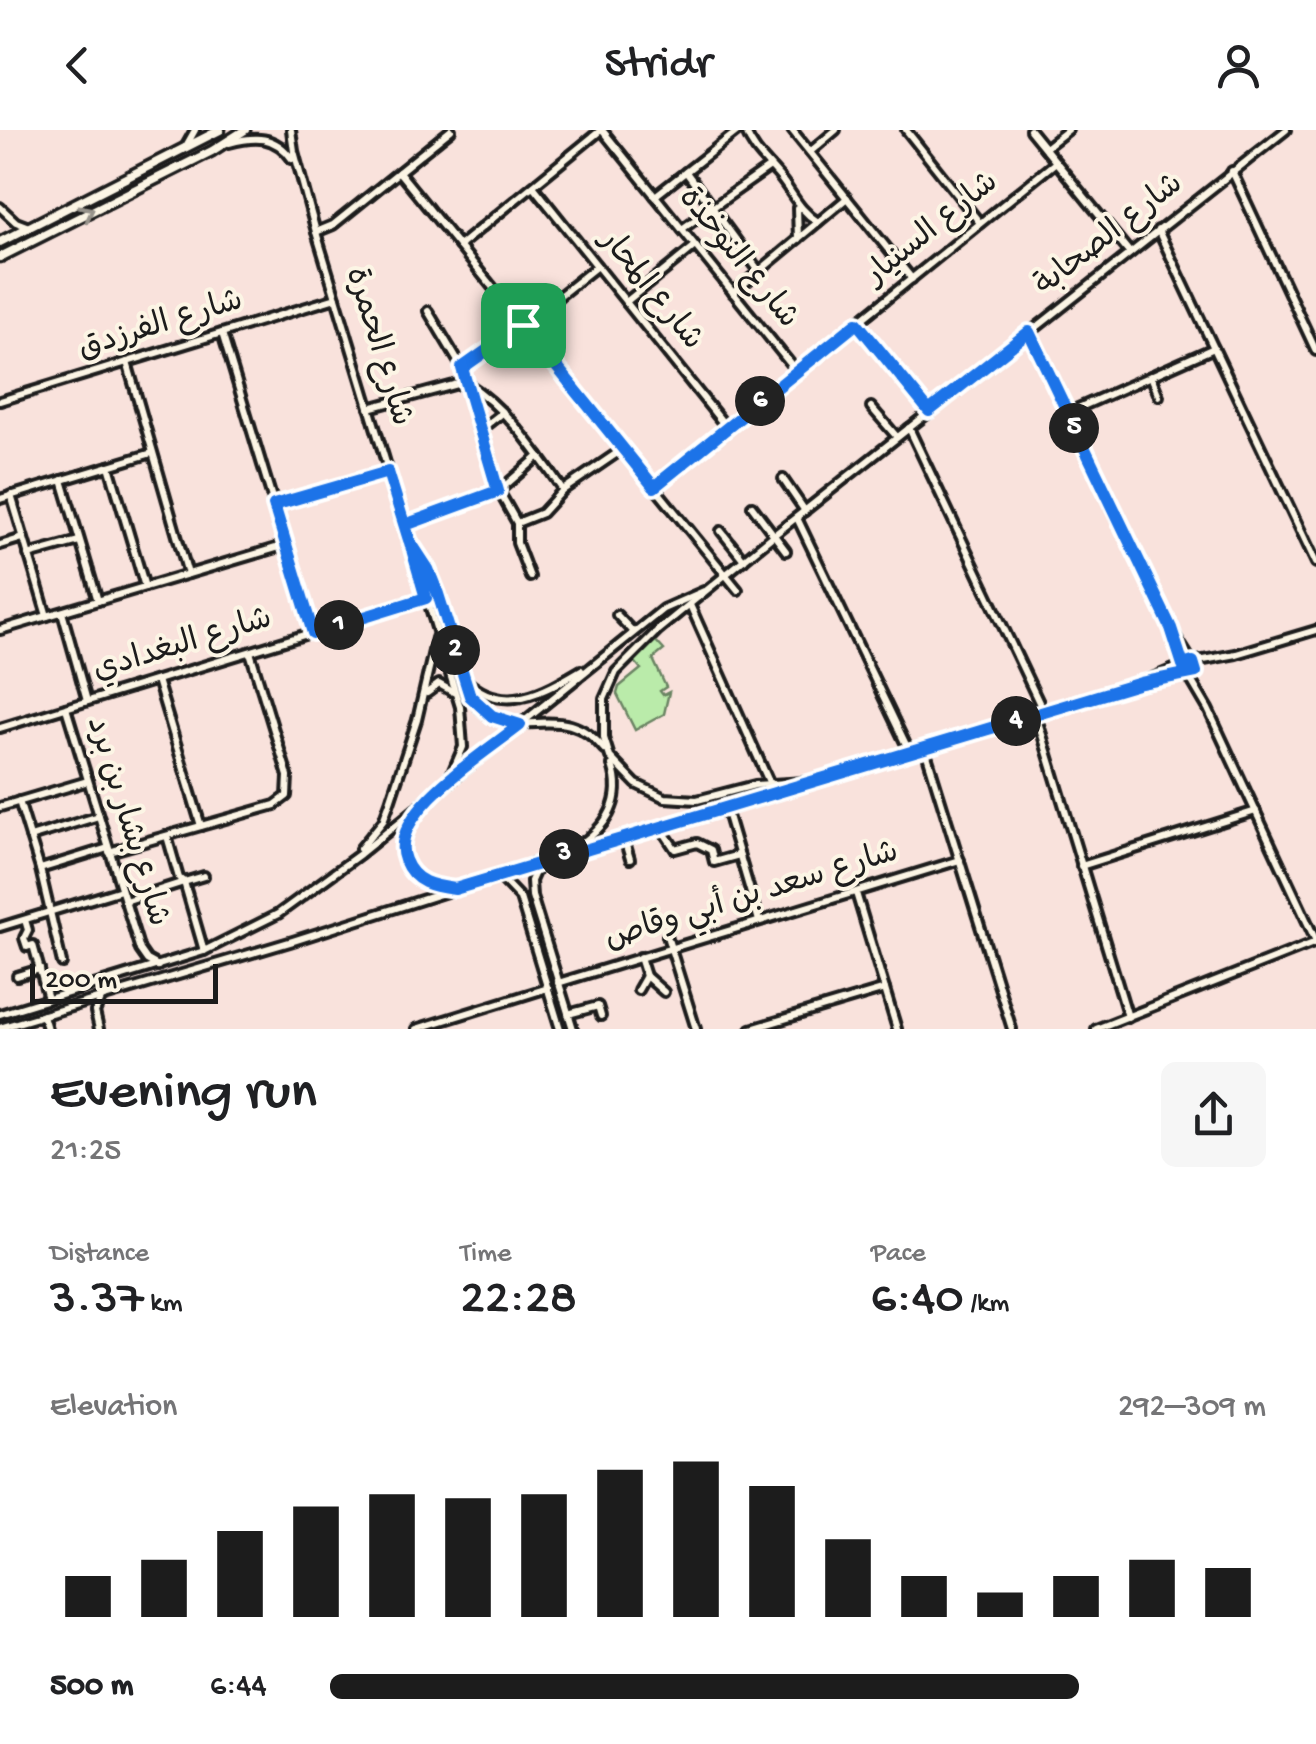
<!DOCTYPE html>
<meta charset="utf-8">
<style>
body{margin:0;font-family:"Gochi Hand","Playpen Sans Arabic",sans-serif;background:#f6f6f6;color:#202124;height:100vh;display:flex;flex-direction:column;font-size:38px;white-space:nowrap}
*{box-sizing:border-box;margin:0}
p{font-size:32px;color:#757577}
.icon{flex:none;width:55px;height:55px;fill:none;stroke:currentColor;stroke-width:2;stroke-linecap:round;stroke-linejoin:round}
.map{position:relative;height:899px;overflow:hidden}
.side{display:flex;flex-direction:column;background:#fff;flex:1}
.side>*{flex:none}
.scale{position:absolute;left:30px;bottom:25px;width:188px;box-sizing:border-box;padding-left:10px;border:5px solid #1c1c1c;border-top:0;font-size:28px;line-height:35px;white-space:nowrap;color:#1c1c1c;-webkit-text-stroke:8px #fcf5e5;paint-order:stroke}
.pin{position:absolute;display:grid;place-items:center;width:85px;height:85px;color:#fff;margin:-42px;border-radius:20px;box-shadow:0 5px 15px #0006}
.km{position:absolute;width:50px;height:50px;margin:-25px;border-radius:50%;background:#222;color:#fff;font-size:28px;line-height:50px;text-align:center}
.round{display:grid;place-items:center;flex:none;width:105px;height:105px;border-radius:15px;background:#f6f6f6}
.headline{display:flex;align-items:center;justify-content:space-between;height:170px;padding:0 50px}
h1{font-size:55px;font-weight:600;line-height:75px}
.figures{display:grid;grid-template-columns:repeat(3,1fr);gap:15px;height:170px;padding:10px 50px}
.figures div{display:grid;align-content:center}
.figures b{font-size:50px;font-weight:600}
.figures small{font-size:28px;font-weight:400}
.figures p{font-size:28px}
.chart{height:280px;padding:20px 50px}
.chart p{display:flex;justify-content:space-between}
.chart svg{width:100%;height:180px;margin-top:10px;stroke:#1c1c1c;stroke-width:6}
ul{padding:0 50px;list-style:none;font-size:32px}
li{display:grid;grid-template-columns:160px 120px 1fr;align-items:center;height:75px}
li i{height:25px;border-radius:12px;background:#1c1c1c}
header{display:flex;justify-content:space-between;align-items:center;height:130px;padding:0 50px;background:#fff;font-size:45px;font-weight:600}
.map>svg:first-child{display:block}
.green{fill:#baebaa;stroke:#6b8463;stroke-width:2.5}
.lines{fill:none;stroke-linecap:round;stroke-linejoin:round}
.minor-casing{stroke:#1c1c1c;stroke-width:14}
.major-casing{stroke:#1c1c1c;stroke-width:15}
.minor{stroke:#fcf5e5;stroke-width:6}
.major{stroke:#fcf5e5;stroke-width:8}
.oneway{stroke:#97938b}
.route-casing{stroke:#fff;stroke-width:20}
.route{stroke:#1a73e8;stroke-width:12}
.labels{text-anchor:middle;dominant-baseline:central;stroke-width:8;stroke-linejoin:round;paint-order:stroke}
.street-label{font-size:32px;fill:#1c1c1c;stroke:#fcf5e5}
</style>
<header><svg class="icon" aria-label="back" viewBox="0 0 24 24"><path d="M15 5l-7 7 7 7"/></svg>Stridr<svg class="icon" aria-label="person" viewBox="0 0 24 24"><circle cx="12" cy="8" r="4"/><path d="M4 21q1-7 8-7t8 7"/></svg></header>
<div class="map">
<svg width="1316" height="899" viewBox="0 0 1316 899">
<rect width="100%" height="100%" fill="#f9e2dc"/>
<filter id="ink" filterUnits="userSpaceOnUse"><feTurbulence type="fractalNoise" baseFrequency=".01" numOctaves="2"/><feDisplacementMap in="SourceGraphic" scale="20" xChannelSelector="R" yChannelSelector="G"/><feConvolveMatrix kernelMatrix="1 2 1 2 8 2 1 2 1" color-interpolation-filters="sRGB"/></filter>
<g filter="url(#ink)">
<polygon class="green" points="654,509 664,520 653,529 666,557 660,561 663,565 669,562 664,584 635,600 617,564 619,557 641,539 632,528"/>
<g class="lines">
<defs>
<g id="minor">
<polyline points="291,0 294,21 316,102 460,577 463,617 448,652"/>
<polyline points="602,0 797,242"/>
<path d="M745,0C753,20 764,29 777,44C793,62 797,79 818,92"/>
<polyline points="792,0 912,149"/>
<polyline points="906,0 980,93"/>
<polyline points="1030,0 1130,123"/>
<path d="M229,13C255,6 275,5 292,29"/>
<polyline points="186,16 195,0"/>
<polyline points="1045,18 1068,0"/>
<polyline points="810,22 836,0"/>
<polyline points="1232,41 1316,221"/>
<polyline points="399,42 738,460"/>
<polyline points="686,42 759,141"/>
<polyline points="533,56 727,298"/>
<polyline points="655,66 739,0"/>
<polyline points="0,77 16,92 29,97"/>
<polyline points="797,78 798,109"/>
<polyline points="682,99 770,37"/>
<polyline points="1158,100 1316,433"/>
<polyline points="316,102 333,95 451,0"/>
<polyline points="459,116 601,0"/>
<polyline points="733,163 847,68"/>
<polyline points="626,172 695,116"/>
<polyline points="428,181 462,238 499,361 517,393 517,413 530,447"/>
<polyline points="857,193 929,281"/>
<polyline points="1029,202 1171,499 1192,532"/>
<polyline points="222,203 313,503"/>
<polyline points="127,232 188,444"/>
<polyline points="462,238 523,195 597,136"/>
<polyline points="1151,246 1159,266"/>
<polyline points="0,271 336,168"/>
<polyline points="871,277 897,307"/>
<path d="M369,278L465,252C507,278 535,320 563,360"/>
<polyline points="1067,283 1214,218"/>
<polyline points="909,298 1044,583"/>
<polyline points="480,300 503,282"/>
<polyline points="109,336 145,457"/>
<polyline points="783,349 805,381"/>
<polyline points="62,350 98,471"/>
<polyline points="654,357 1056,32"/>
<polyline points="11,365 47,486"/>
<polyline points="0,369 152,323"/>
<polyline points="274,375 388,342"/>
<polyline points="752,376 786,421"/>
<polyline points="797,388 910,623"/>
<polyline points="517,393 542,383 563,360 623,319"/>
<polyline points="405,395 499,361 539,326"/>
<polyline points="721,401 744,430"/>
<polyline points="0,415 23,408"/>
<path d="M412,415C422,431 431,445 438,463C449,494 456,556 480,578C522,615 561,566 605,620"/>
<polyline points="28,425 79,411"/>
<polyline points="690,475 770,654"/>
<polyline points="62,482 87,571"/>
<polyline points="617,485 633,502"/>
<polyline points="0,500 286,415"/>
<circle cx="1189" cy="538" r="7"/>
<polyline points="1193,532 1236,524 1316,500"/>
<polyline points="1188,545 1208,579 1316,811"/>
<polyline points="157,550 201,696"/>
<path d="M466,550C503,586 544,562 581,540"/>
<polyline points="427,563 439,554 453,562"/>
<polyline points="66,578 140,820 147,830 158,836"/>
<polyline points="1036,585 1128,887"/>
<polyline points="0,598 438,464"/>
<polyline points="925,619 1012,899"/>
<polyline points="806,652 755,655 697,670 665,668 636,654 610,627 604,608 604,569 616,542 658,500 774,405 1286,0"/>
<polyline points="19,671 40,739 62,833"/>
<polyline points="0,677 88,651"/>
<polyline points="726,679 759,791"/>
<path d="M418,680C388,718 402,752 450,758"/>
<polyline points="661,698 675,719 697,713 711,720 714,732 739,725"/>
<polyline points="167,706 179,748 184,752 204,746"/>
<polyline points="30,707 99,686"/>
<polyline points="624,709 630,729"/>
<polyline points="360,719 383,691 390,672 417,590 436,508"/>
<path d="M573,719C604,700 625,673 612,635"/>
<polyline points="109,722 275,675 287,666 288,646 250,522"/>
<polyline points="539,733 531,751 532,766 573,899"/>
<polyline points="1081,736 1256,681"/>
<polyline points="40,739 108,718"/>
<polyline points="499,746 520,768 560,899"/>
<polyline points="856,763 897,899"/>
<polyline points="125,771 184,752 204,821"/>
<polyline points="25,790 28,800 24,808 27,817 33,815 48,869"/>
<polyline points="0,797 121,760"/>
<polyline points="667,806 696,899"/>
<polyline points="640,827 646,846"/>
<polyline points="17,846 40,839"/>
<polyline points="558,853 960,730"/>
<polyline points="638,860 646,846 664,862"/>
<polyline points="0,884 204,821 278,784 360,724 663,479 704,461"/>
<polyline points="568,884 598,876 601,886"/>
<polyline points="43,885 47,899"/>
<polyline points="0,898 293,811 562,725 726,679 1141,553 1183,535"/>
<polyline points="99,899 95,882 102,867"/>
<polyline points="416,899 548,858"/>
<polyline points="751,899 885,859"/>
<polyline points="1096,899 1316,812"/>
</g>
<g id="major">
<polyline points="0,112 220,0"/>
<polyline points="0,127 212,21 245,0"/>
</g>
</defs>
<use href="#minor" class="minor-casing"/>
<use href="#major" class="major-casing"/>
<use href="#minor" class="minor"/>
<use href="#major" class="major"/>
</g>
<defs><path id="oneway-chevron" d="M-2-3.5L2.5 0L-2 3.5" fill="none" stroke-width="1.6" stroke-linecap="round" stroke-linejoin="round" transform="scale(2.5)"/></defs>
<use class="oneway" href="#oneway-chevron" transform="translate(87 82) rotate(-27)"/>
</g>
<g class="lines" filter="url(#ink)">
<defs>
<path id="route" d="M523,195L462,238L498,361L405,395L426,468L313,503L274,375L388,342L409,410L428,439L438,464L470,566L492,586L520,595C488,621 386,683 405,730C414,753 433,756 455,759L1141,553L1196,542L1193,532L1183,535L1171,498L1029,202L929,281L857,193L654,357L523,195"/>
</defs>
<use href="#route" class="route-casing"/>
<use href="#route" class="route"/>
</g>
<g class="labels">
<g class="street-label">
<text transform="translate(933 100) rotate(-39)">شارع السنيار</text>
<text transform="translate(1110 106) rotate(-38)">شارع الصحابة</text>
<text transform="translate(737 129) rotate(51)">شارع النوخذة</text>
<text transform="translate(650 161) rotate(51)">شارع المحار</text>
<text transform="translate(161 196) rotate(-17)">شارع الفرزدق</text>
<text transform="translate(377 217) rotate(73)">شارع الحمرة</text>
<text transform="translate(183 516) rotate(-17)">شارع البغدادي</text>
<text transform="translate(126 692) rotate(73)">شارع بشار بن برد</text>
<text transform="translate(752 767) rotate(-17)">شارع سعد بن أبي وقاص</text>
</g>
</g>
</svg>
<div class="scale">200 m</div>
<div class="pin" style="left:523px;top:195px;background:#1e9e55"><svg class="icon" aria-label="arrive" viewBox="0 0 24 24"><path d="M6 21V4h12l-3 4 3 4H6"/></svg></div>
<b class="km" style="left:339px;top:495px">1</b>
<b class="km" style="left:455px;top:520px">2</b>
<b class="km" style="left:564px;top:724px">3</b>
<b class="km" style="left:1016px;top:591px">4</b>
<b class="km" style="left:1074px;top:298px">5</b>
<b class="km" style="left:760px;top:271px">6</b>
</div>
<section class="side">
<div class="headline"><div><h1>Evening run</h1><p>21:25</p></div><a class="round"><svg class="icon" aria-label="share" viewBox="0 0 24 24"><path d="M12 15V3M7 8l5-5 5 5M5 13v7h14v-7"/></svg></a></div>
<div class="figures">
<div><p>Distance</p><b>3.37<small> km</small></b></div>
<div><p>Time</p><b>22:28</b></div>
<div><p>Pace</p><b>6:40<small> /km</small></b></div>
</div>
<div class="chart"><p><span>Elevation</span>292–309 m</p>
<svg viewBox="0 0 160 44" preserveAspectRatio="none"><path d="M5 44V34M15 44V30M25 44V23M35 44V17M45 44V14M55 44V15M65 44V14M75 44V8M85 44V6M95 44V12M105 44V25M115 44V34M125 44V38M135 44V34M145 44V30M155 44V32"/></svg>
</div>
<ul>
<li><b>500 m</b>6:44<i style="width:80%"></i></li>
</ul>
</section>
